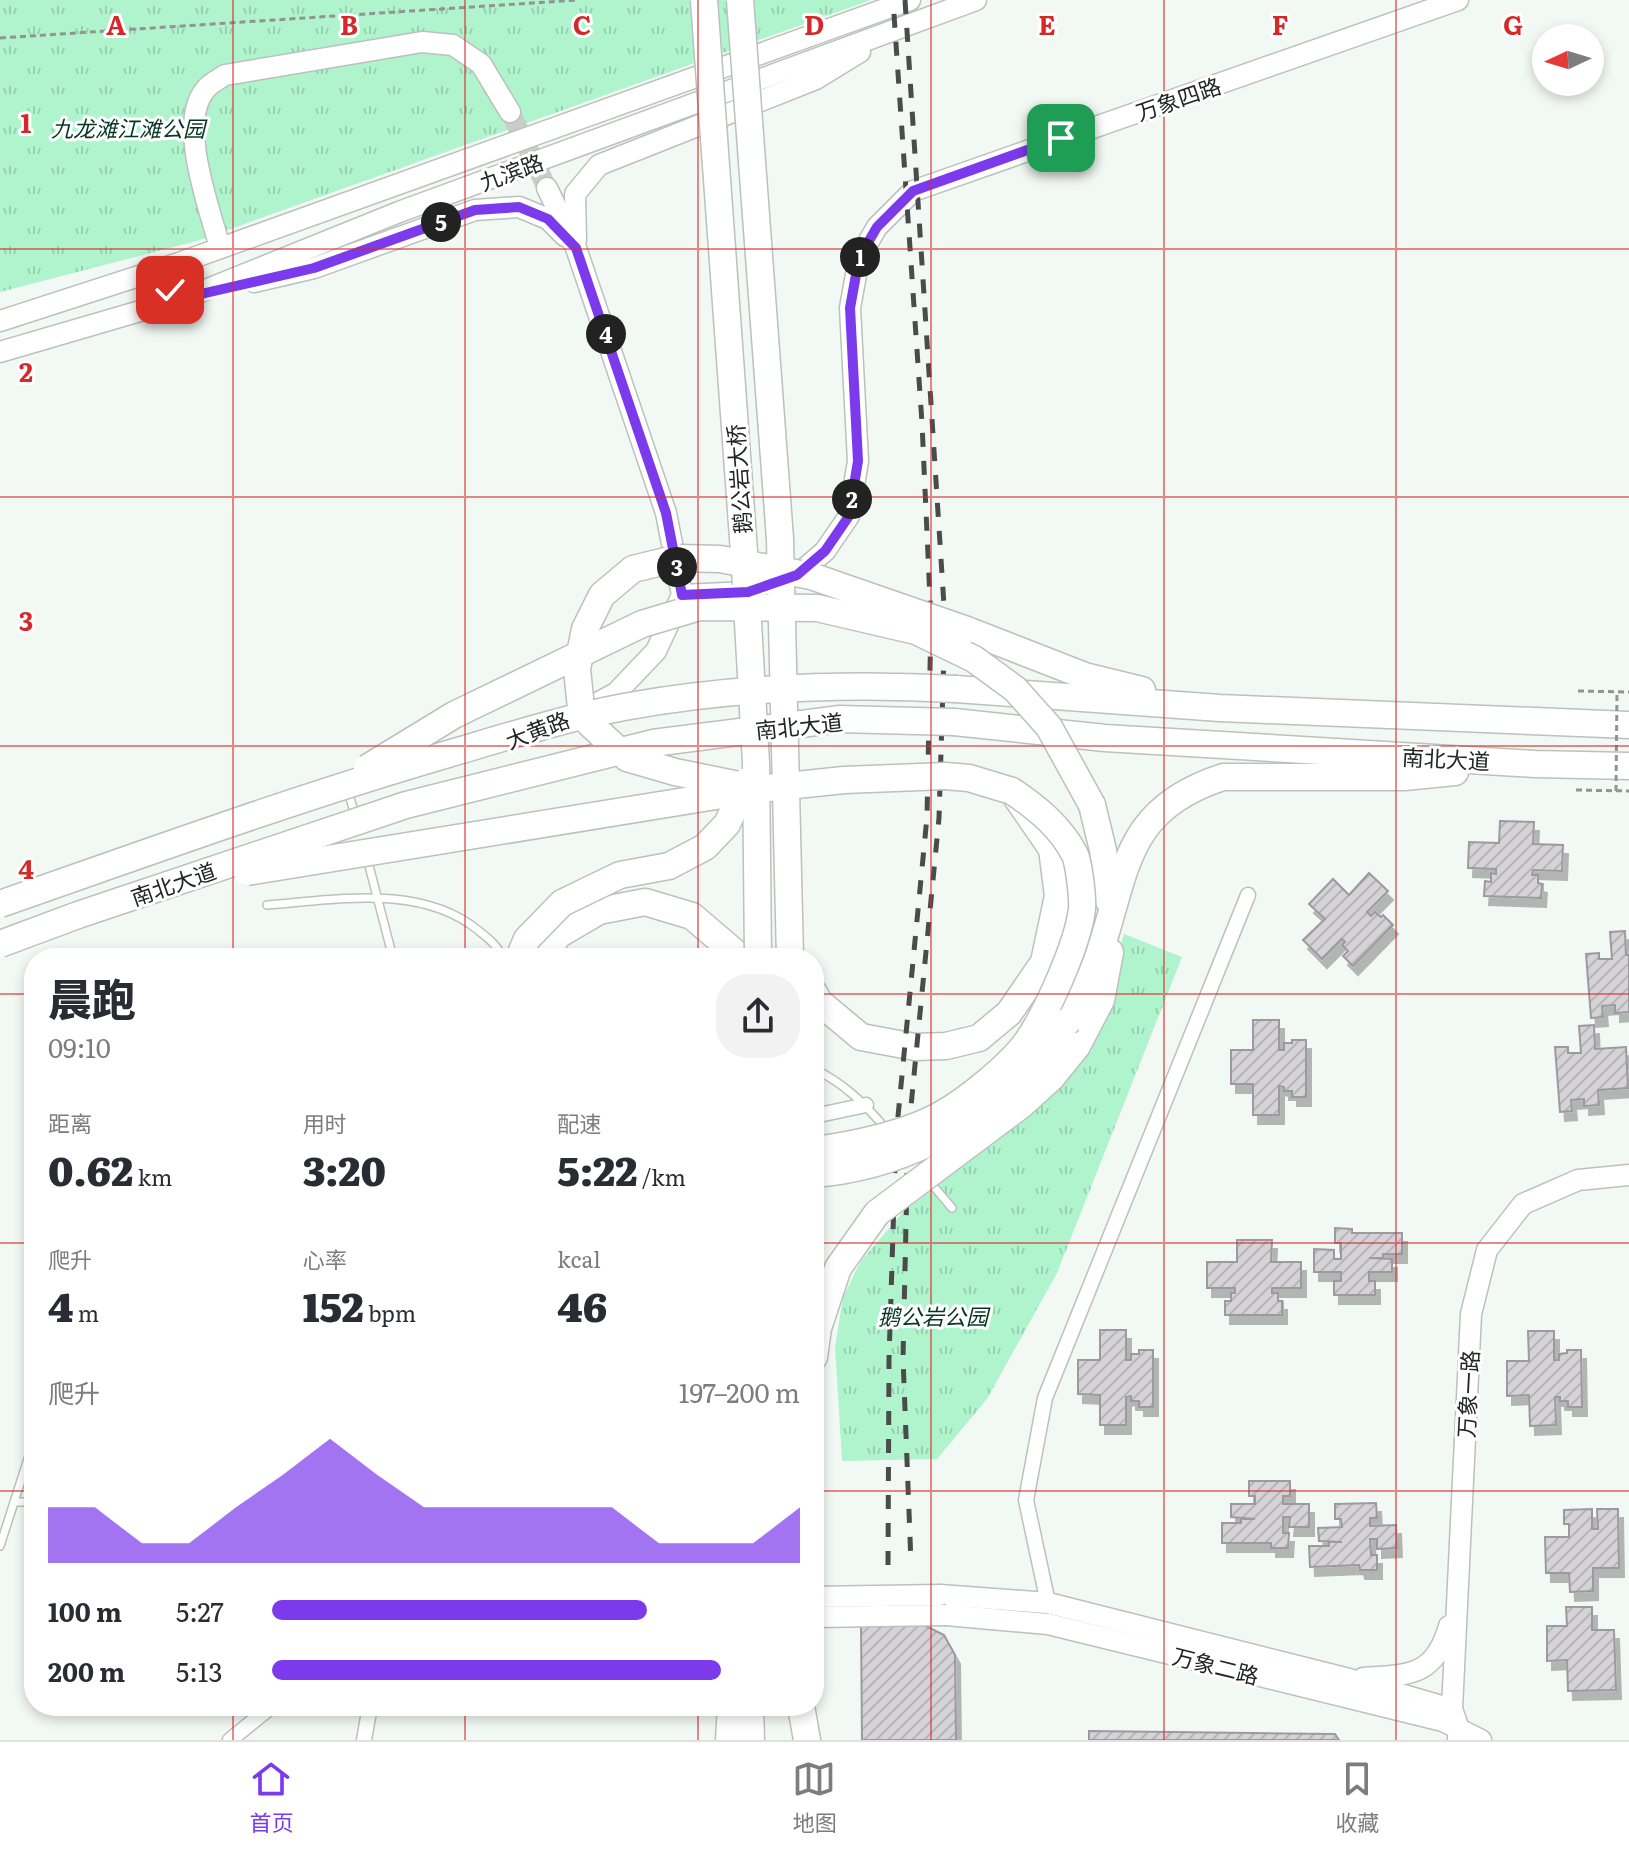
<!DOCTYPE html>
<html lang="zh">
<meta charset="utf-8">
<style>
body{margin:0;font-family:Literata,"Noto Sans SC",serif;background:#f2f2f3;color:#2b2b33;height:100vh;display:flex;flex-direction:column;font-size:30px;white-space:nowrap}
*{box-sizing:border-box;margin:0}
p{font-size:26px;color:#7c7c81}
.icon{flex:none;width:44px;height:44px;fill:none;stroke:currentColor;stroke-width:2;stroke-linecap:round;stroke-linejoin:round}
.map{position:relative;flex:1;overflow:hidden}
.sheet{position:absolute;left:24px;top:948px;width:800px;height:768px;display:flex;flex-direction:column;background:#fff;border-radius:32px;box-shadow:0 4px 12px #0003}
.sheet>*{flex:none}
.needle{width:52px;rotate:266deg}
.buttons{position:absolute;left:1532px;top:24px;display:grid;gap:16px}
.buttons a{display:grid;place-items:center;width:72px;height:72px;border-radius:50%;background:#fff;box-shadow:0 4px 12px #0003;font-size:40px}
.pin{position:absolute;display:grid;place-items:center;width:68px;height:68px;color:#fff;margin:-34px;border-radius:16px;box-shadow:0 4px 12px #0006}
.km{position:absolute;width:40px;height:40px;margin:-20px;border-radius:50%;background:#222;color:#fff;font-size:22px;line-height:40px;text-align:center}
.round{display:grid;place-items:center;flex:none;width:84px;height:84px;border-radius:32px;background:#f2f2f3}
.head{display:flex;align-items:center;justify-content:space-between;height:136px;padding:0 24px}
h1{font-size:44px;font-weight:800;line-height:60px}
.figures{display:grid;grid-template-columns:repeat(3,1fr);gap:12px;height:136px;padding:8px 24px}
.figures div{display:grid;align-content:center}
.figures b{font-size:40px;font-weight:800}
.figures small{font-size:22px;font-weight:400}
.figures p{font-size:22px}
.chart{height:224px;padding:16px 24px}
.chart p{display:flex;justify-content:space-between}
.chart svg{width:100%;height:144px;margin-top:8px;fill:#7c3aed;opacity:.7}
ul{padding:0 24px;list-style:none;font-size:26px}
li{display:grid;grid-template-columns:128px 96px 1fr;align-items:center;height:60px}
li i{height:20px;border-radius:10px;background:#7c3aed}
.dock{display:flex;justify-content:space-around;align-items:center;height:112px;border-top:2px solid #e1e1e2;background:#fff;font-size:22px;color:#7c7c81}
.dock a{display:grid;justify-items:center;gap:4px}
.dock .active{color:#7c3aed}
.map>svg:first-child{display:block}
.park{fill:url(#park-tufts)}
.building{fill:url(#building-hatch);stroke:#9d9a9f;stroke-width:2;filter:url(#shadow)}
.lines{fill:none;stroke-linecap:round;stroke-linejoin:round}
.secondary-tunnel{stroke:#c9ceca;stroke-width:20;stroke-dasharray:20 10;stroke-linecap:butt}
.lane-casing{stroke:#bbc1bd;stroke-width:10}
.street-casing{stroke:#bbc1bd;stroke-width:17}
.secondary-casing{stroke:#bbc1bd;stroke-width:23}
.highway-casing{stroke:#bbc1bd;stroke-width:29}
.path{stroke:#909492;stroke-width:3;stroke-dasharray:6 4;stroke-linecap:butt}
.lane{stroke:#fff;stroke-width:7}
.street{stroke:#fff;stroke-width:14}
.secondary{stroke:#fff;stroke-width:20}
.highway{stroke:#fff;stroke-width:26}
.rail{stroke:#494c4a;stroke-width:5;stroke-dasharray:14 14;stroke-linecap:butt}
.secondary-bridge-casing{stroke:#bbc1bd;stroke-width:23;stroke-linecap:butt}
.highway-bridge-casing{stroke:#bbc1bd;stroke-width:29;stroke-linecap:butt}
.path-bridge{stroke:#909492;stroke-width:3;stroke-dasharray:6 4;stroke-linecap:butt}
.secondary-bridge{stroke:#fff;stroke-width:20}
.highway-bridge{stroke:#fff;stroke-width:26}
.route-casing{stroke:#fff;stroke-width:16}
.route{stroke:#7c3aed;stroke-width:10}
.grid{fill:none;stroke:#d62828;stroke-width:2;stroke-opacity:0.55}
.labels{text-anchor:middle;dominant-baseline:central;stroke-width:6;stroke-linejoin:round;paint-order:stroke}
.street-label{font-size:22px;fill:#232524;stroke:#fff}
.park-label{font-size:22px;font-style:italic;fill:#043520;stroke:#fff}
.grid-label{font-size:26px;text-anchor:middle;font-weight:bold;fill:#d62828;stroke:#fff;stroke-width:6;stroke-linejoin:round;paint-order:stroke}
</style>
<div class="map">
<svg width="1629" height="1740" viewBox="0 0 1629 1740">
<defs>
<pattern id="park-tufts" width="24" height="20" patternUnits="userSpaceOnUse" patternTransform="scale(2)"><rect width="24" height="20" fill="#b0f4cd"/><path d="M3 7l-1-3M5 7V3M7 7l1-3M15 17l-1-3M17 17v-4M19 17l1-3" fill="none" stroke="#97d1b0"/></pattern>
<pattern id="building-hatch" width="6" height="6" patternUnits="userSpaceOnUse" patternTransform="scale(2)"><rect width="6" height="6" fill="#d6d3d8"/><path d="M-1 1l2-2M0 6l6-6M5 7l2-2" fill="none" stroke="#b7b5b9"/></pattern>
<filter id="shadow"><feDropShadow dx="5" dy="9" stdDeviation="0" flood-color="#0004"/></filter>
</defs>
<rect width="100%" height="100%" fill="#f2f8f4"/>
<g class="park">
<polygon points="0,0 871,0 197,241 0,292"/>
<polygon points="1124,934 1182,957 1057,1273 987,1399 937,1459 842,1461 835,1347 843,1297 861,1261 904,1211 1025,1118 1092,1050"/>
</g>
<g class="building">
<polygon points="1500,821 1534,822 1533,844 1563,845 1562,871 1533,870 1532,875 1538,875 1538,883 1542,884 1541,898 1484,896 1485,881 1491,882 1491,873 1496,874 1496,869 1468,868 1469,842 1499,843"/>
<polygon points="1369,873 1388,891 1367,912 1371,916 1375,912 1381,917 1383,915 1393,925 1353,966 1343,956 1348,951 1342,945 1345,942 1342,939 1322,959 1303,940 1325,919 1309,904 1333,879 1349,895"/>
<polygon points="1625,931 1626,955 1629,955 1629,1012 1615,1013 1615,1005 1602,1006 1603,1017 1591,1018 1586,954 1599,953 1599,959 1612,959 1610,932"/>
<polygon points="1253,1020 1279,1020 1279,1050 1284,1050 1284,1043 1292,1043 1292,1040 1306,1040 1306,1097 1292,1097 1292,1091 1284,1091 1284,1087 1279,1086 1279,1115 1253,1115 1253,1084 1231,1084 1231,1050 1253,1050"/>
<polygon points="1594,1025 1595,1049 1626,1047 1628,1088 1598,1090 1599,1105 1584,1106 1584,1099 1571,1100 1572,1111 1560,1112 1555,1047 1568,1047 1568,1053 1581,1053 1579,1026"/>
<polygon points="1335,1228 1352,1229 1352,1233 1402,1233 1402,1254 1383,1254 1383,1258 1369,1258 1392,1259 1392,1272 1369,1272 1369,1281 1375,1281 1375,1295 1334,1295 1334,1281 1341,1281 1341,1272 1314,1272 1314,1249 1334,1250 1334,1259 1341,1259 1341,1243 1335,1243"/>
<polygon points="1237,1240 1272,1240 1271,1262 1301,1262 1301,1288 1272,1288 1272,1293 1278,1293 1278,1301 1282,1301 1282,1315 1225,1315 1225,1301 1231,1301 1231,1293 1235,1293 1235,1288 1207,1288 1207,1262 1237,1262"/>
<polygon points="1100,1330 1126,1330 1126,1360 1131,1360 1131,1354 1139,1354 1139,1350 1153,1350 1153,1407 1139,1407 1139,1401 1131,1401 1131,1396 1126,1397 1126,1425 1100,1425 1100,1395 1078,1394 1078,1360 1100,1360"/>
<polygon points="1528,1331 1554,1331 1554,1360 1559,1360 1559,1354 1567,1353 1567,1350 1581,1350 1582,1407 1568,1407 1568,1401 1560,1401 1560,1397 1555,1397 1556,1425 1530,1426 1529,1395 1507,1396 1507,1361 1529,1361"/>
<polygon points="1249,1481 1290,1481 1290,1496 1283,1496 1283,1504 1309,1504 1309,1527 1289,1527 1290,1517 1283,1517 1283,1533 1289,1533 1288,1548 1271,1548 1271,1543 1222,1543 1222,1523 1241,1523 1241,1519 1255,1519 1231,1517 1231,1504 1255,1504 1255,1496 1249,1496"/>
<polygon points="1376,1503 1377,1518 1370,1518 1370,1526 1396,1525 1397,1548 1377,1549 1377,1539 1370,1539 1371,1555 1377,1555 1377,1570 1360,1570 1359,1565 1310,1567 1309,1546 1329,1546 1329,1542 1342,1542 1319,1541 1318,1528 1342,1527 1341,1519 1335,1519 1335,1504"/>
<polygon points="1592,1509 1592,1529 1598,1529 1597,1509 1618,1509 1619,1568 1593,1568 1593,1591 1570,1592 1569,1573 1546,1573 1545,1537 1569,1537 1569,1524 1564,1524 1564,1510"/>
<polygon points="1566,1607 1592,1607 1592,1630 1614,1630 1616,1690 1568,1691 1567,1660 1547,1661 1547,1626 1567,1626"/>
<polygon points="861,1624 922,1624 944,1635 955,1655 956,1740 862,1740"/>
<polygon points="1089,1731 1335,1734 1339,1740 1089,1740"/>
</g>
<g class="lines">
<polyline class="secondary-tunnel" points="510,112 547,188"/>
<defs>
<g id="lane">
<polyline points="348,791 355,815"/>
<polyline points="367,858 393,958"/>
<path d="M267,905C336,900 421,883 479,931C489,939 498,946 503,958"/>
<path d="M814,1069C844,1083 865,1104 886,1129"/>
<polyline points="930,1182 952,1208"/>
<polyline points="14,1502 34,1502"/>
<polyline points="0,1546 34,1440"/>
</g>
<g id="street">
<polyline points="814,1116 866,1105"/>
<polyline points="1048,1603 1026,1500 1045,1398 1248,895"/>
<polyline points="230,1740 272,1706"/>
<polyline points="364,1740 370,1706"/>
</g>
<g id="secondary">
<polyline points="547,188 576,248 666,513 682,595 656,651 616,693 586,709"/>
<polyline points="576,240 575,194 599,165 816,79 860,52"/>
<path d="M220,248C210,209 177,124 205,90C209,84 219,79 225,75L422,42L453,45L481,64L510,112"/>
<polyline points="254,282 314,268 475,210 519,207 548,219 565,236"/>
<polyline points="0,321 179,263 910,0"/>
<polyline points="0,352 188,297 399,212 976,0"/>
<polyline points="682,595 748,592 797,575 825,551 849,516 858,461 850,308 859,258 877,227 913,191 1458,0"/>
<polyline points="940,1595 1048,1603 1349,1679 1452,1709"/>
<polyline points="946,1615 1048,1624 1443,1721 1481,1740"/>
<path d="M1363,1678C1410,1675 1435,1676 1449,1626"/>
<polyline points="1458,1740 1458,1726 1452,1709 1471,1314 1487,1250 1523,1204 1578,1180 1629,1175"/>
</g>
<g id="highway">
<polyline points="967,630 1085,676 1142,690"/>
<polyline points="956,689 1220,708 1629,725"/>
<polyline points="954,722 1105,738 1535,764 1629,766"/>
<polyline points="1092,805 1103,850 1109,901"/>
<polyline points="544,958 558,935 599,911 645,902 692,916 733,951 735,958"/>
<polyline points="814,993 819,1002 861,1037 915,1047 946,1046 979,1038 1009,1013 1044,962 1058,896 1052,849 1012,791 969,778 945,776"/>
<path d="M1068,1021C1077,1002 1087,984 1095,965C1128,878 1118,811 1223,777H1404L1455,772"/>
<polyline points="1077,1046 1101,1000 1110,952"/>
<polyline points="814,1357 818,1328"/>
<polyline points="750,1706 751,1740"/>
<polyline points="801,1706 807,1740"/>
<polyline points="729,1740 731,1706"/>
</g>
</defs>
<use href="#lane" class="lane-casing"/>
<use href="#street" class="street-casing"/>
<use href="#secondary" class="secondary-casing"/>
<use href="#highway" class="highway-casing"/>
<g class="path">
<polyline points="0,38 578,0"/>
<polyline points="1578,691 1629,692"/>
<polyline points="1576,790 1629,791"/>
</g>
<use href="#lane" class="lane"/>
<use href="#street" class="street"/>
<use href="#secondary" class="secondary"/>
<use href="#highway" class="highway"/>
<g class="rail">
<polyline points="905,0 945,621 939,818 908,1137 903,1358 911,1563"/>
<polyline points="888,1565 889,1359 896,1137 927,817 931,621 922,423 893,0"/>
</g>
<defs>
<g id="secondary-bridge">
<polyline points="814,1597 940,1595"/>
<polyline points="814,1617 946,1615"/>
</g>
<g id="highway-bridge">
<polyline points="704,0 744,552 756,763 758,958"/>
<polyline points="740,0 780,539 790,958"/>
<polyline points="367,768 454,715 642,624 699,607 817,608 916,631 974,659 1015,689 1049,727 1092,805"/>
<polyline points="744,786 675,772 627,758 590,724 581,708 577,669 585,629 602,595 633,569 678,558 720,559 811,576 967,630"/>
<polyline points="247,872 759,789 844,780 945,776"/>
<path d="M0,904C149,852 297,798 448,754C506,737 565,718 624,707C734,687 845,683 956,689"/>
<polyline points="0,944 78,915 406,805 653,743 840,719 954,722"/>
<polyline points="519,958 527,939 562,903 620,875 669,866 705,847 727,824 747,781"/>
<path d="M814,1150C851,1146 910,1133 942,1114C967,1100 1009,1066 1026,1043C1046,1015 1078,944 1082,909C1083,899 1079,864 1075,855C1061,827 1037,808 1012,791"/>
<path d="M814,1174C894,1168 975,1129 1030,1069C1043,1054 1055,1037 1068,1021"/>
<polyline points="818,1328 838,1268 877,1213 1020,1106 1051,1078 1077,1046"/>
</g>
</defs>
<use href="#secondary-bridge" class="secondary-bridge-casing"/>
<use href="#highway-bridge" class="highway-bridge-casing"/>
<polyline class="path-bridge" points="1616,791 1617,692"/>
<use href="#secondary-bridge" class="secondary-bridge"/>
<use href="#highway-bridge" class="highway-bridge"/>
</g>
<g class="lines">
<defs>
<polyline id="route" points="170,290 178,296 188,297 314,268 475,210 519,207 548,219 576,248 666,513 682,595 748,592 797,575 825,551 849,516 858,461 850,308 859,258 877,227 913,191 1061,138"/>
</defs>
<use href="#route" class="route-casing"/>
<use href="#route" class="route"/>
</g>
<path class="grid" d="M233,0V958M465,0V958M698,0V958M931,0V1740M1164,0V1740M1396,0V1740M0,249H1629M0,497H1629M0,746H1629M0,994H34M814,994H1629M0,1243H34M814,1243H1629M0,1491H34M814,1491H1629M233,1706V1740M465,1706V1740M698,1706V1740"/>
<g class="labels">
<g class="street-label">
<text transform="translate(1178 98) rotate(-19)">万象四路</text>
<text transform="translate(511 171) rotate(-20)">九滨路</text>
<text transform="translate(738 479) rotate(-94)">鹅公岩大桥</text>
<text transform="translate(799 725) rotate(-6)">南北大道</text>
<text transform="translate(537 729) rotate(-21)">大黄路</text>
<text transform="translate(1446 758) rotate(3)">南北大道</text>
<text transform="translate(173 883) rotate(-19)">南北大道</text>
<text transform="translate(1467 1394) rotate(-87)">万象一路</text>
<text transform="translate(1216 1665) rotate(14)">万象二路</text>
</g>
<g class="park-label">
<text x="128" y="127">九龙滩江滩公园</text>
<text x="933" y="1315">鹅公岩公园</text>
</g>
</g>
<g class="grid-label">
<text x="116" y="35">A</text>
<text x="349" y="35">B</text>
<text x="582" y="35">C</text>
<text x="814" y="35">D</text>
<text x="1047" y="35">E</text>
<text x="1280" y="35">F</text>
<text x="1513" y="35">G</text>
<text x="26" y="133">1</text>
<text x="26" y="382">2</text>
<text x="26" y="631">3</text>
<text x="26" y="879">4</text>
</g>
</svg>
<div class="buttons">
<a><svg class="needle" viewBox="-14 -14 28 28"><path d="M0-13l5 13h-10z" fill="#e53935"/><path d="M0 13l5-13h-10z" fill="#7c7c81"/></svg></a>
</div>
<div class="pin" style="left:1061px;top:138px;background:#1e9e55"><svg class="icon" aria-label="arrive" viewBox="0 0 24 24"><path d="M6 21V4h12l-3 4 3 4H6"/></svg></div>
<div class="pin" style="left:170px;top:290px;background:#d93025"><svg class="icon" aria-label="check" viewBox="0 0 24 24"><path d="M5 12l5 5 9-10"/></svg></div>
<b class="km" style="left:860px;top:257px">1</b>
<b class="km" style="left:852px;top:499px">2</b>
<b class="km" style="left:677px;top:567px">3</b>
<b class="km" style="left:606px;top:334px">4</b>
<b class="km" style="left:441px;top:222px">5</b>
<section class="sheet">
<div class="head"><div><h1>晨跑</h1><p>09:10</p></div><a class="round"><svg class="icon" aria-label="share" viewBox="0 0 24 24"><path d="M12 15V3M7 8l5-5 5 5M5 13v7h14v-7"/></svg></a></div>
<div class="figures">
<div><p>距离</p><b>0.62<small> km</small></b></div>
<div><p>用时</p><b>3:20</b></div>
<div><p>配速</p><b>5:22<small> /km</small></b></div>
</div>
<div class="figures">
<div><p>爬升</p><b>4<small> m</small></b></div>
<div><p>心率</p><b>152<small> bpm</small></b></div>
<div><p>kcal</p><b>46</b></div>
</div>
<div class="chart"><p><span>爬升</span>197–200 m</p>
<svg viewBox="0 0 160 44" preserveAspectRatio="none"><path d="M0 44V27L10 27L20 38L30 38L40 27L50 17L60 6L70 17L80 27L90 27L100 27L110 27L120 27L130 38L140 38L150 38L160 27V44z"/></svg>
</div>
<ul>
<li><b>100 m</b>5:27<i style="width:71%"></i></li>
<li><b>200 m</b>5:13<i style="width:85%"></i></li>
</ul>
</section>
</div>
<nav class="dock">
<a class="active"><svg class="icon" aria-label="home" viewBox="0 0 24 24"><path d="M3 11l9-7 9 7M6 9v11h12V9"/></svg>首页</a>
<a><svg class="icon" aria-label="map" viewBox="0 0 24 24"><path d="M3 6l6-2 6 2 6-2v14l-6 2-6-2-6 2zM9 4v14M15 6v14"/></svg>地图</a>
<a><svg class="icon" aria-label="saved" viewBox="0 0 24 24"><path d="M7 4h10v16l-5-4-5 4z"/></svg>收藏</a>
</nav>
